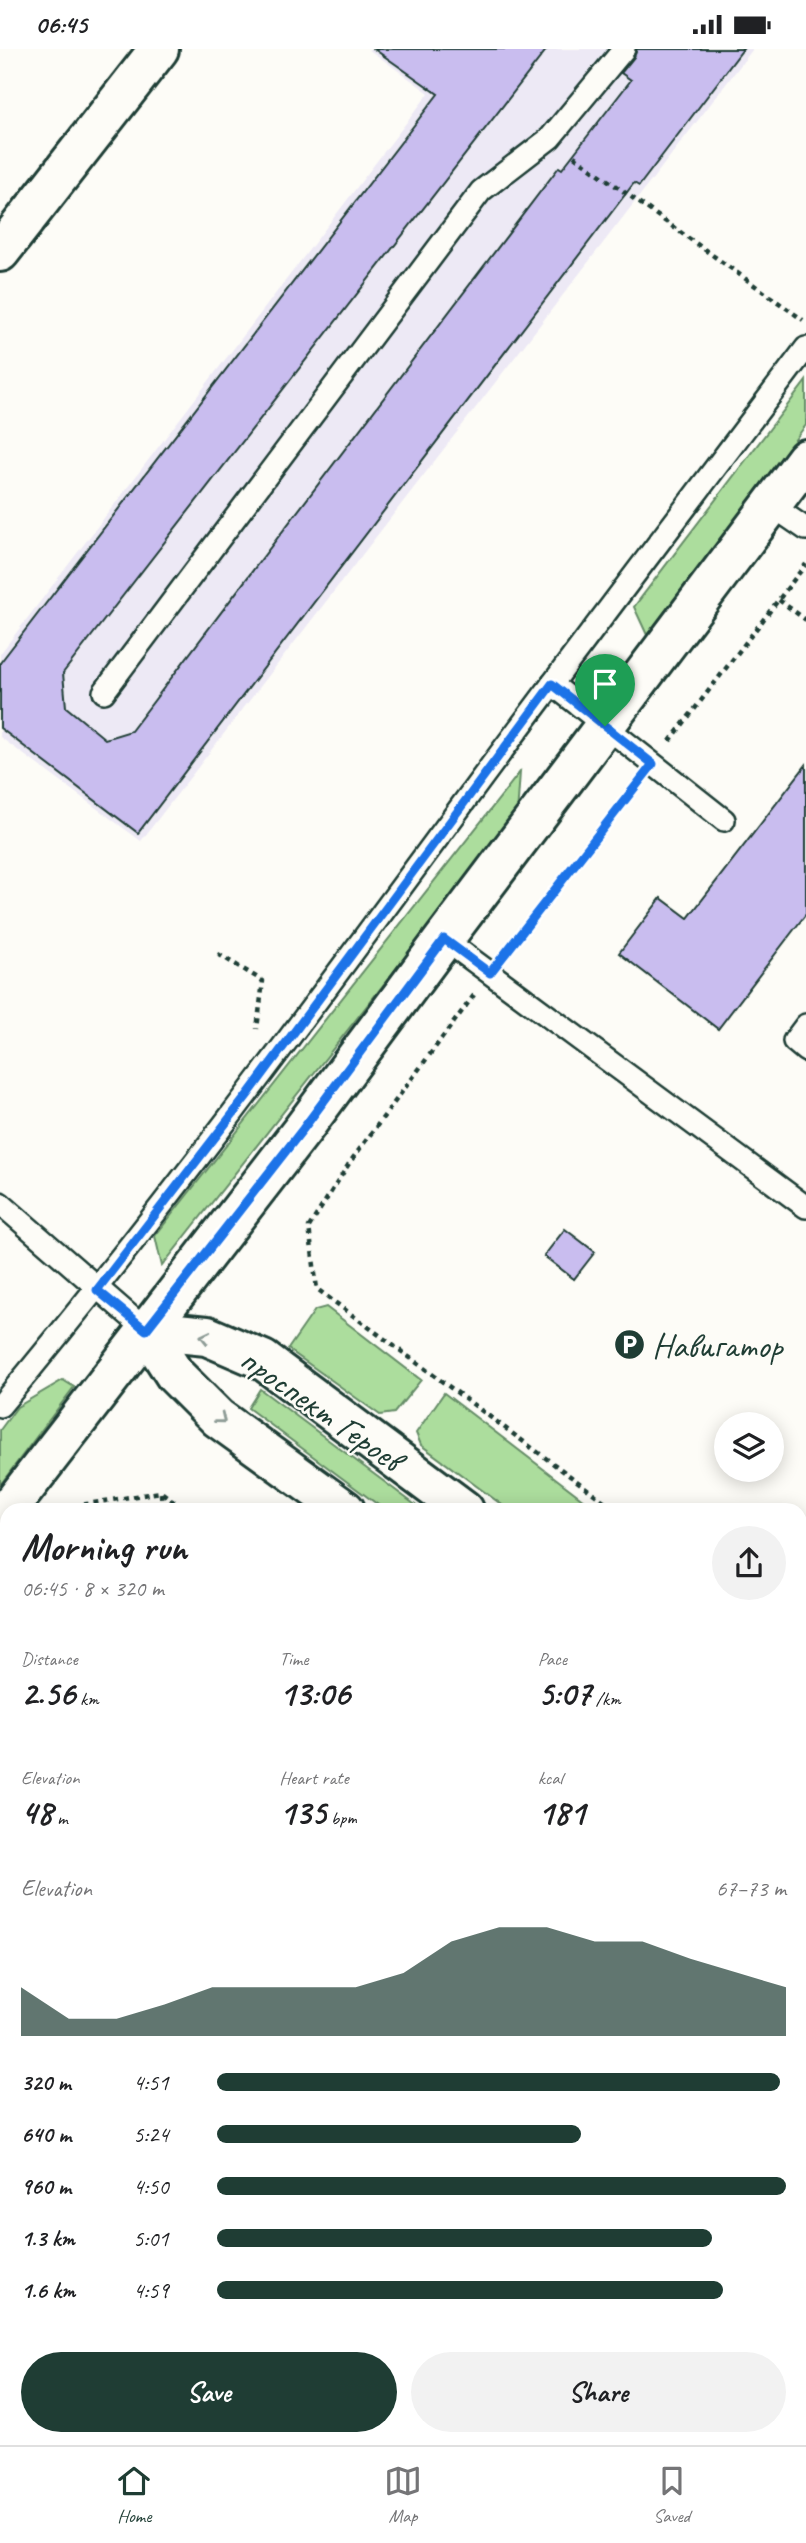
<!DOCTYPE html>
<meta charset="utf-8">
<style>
body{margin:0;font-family:Caveat,sans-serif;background:#f2f2f2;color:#202124;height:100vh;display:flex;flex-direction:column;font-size:26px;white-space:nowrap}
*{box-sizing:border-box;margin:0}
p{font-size:23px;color:#757577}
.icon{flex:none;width:38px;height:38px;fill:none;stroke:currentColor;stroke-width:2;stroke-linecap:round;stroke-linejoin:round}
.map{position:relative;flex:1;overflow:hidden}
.details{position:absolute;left:0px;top:1454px;width:807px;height:943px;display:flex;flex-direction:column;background:#fff;border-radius:21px 21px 0 0;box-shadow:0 4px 18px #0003}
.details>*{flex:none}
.fabs{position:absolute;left:714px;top:1363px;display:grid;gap:14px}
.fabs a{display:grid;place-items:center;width:70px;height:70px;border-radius:50%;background:#fff;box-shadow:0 4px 18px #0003;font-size:35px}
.pin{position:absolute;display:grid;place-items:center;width:60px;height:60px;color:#fff;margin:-72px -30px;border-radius:50% 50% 50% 0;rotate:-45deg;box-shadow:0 0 7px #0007}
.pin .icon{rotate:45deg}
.round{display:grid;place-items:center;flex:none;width:74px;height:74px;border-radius:37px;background:#f2f2f2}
.overview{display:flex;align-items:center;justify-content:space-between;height:119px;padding:0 21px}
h1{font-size:38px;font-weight:800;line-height:52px}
.stats{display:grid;grid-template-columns:repeat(3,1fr);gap:10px;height:119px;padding:7px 21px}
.stats div{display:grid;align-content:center}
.stats b{font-size:35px;font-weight:800}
.stats small{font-size:19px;font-weight:400}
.stats p{font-size:19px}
.chart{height:196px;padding:14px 21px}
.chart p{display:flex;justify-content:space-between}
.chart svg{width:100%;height:126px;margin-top:7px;fill:#1f3d34;opacity:.7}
.button{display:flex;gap:14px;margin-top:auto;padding:14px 21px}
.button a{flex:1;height:80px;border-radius:42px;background:#1f3d34;color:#fff;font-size:28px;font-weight:800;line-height:80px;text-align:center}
.button a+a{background:#f2f2f2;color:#202124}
ul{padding:0 21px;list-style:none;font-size:23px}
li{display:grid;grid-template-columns:112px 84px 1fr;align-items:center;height:52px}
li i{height:18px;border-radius:9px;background:#1f3d34}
.status{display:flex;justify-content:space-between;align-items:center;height:49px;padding:0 35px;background:#fff;direction:ltr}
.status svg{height:19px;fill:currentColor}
.menu{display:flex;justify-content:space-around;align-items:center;height:98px;border-top:2px solid #e0e0e0;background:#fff;font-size:19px;color:#757577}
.menu a{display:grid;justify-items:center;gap:4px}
.menu .on{color:#1f3d34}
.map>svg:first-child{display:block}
.built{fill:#ede9f5}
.green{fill:#acdd9d;stroke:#668d68;stroke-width:2}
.building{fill:#c9bdef;stroke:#1f3d34;stroke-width:2}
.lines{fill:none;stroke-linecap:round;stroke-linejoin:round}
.service-casing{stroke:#1f3d34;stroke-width:26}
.minor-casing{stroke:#1f3d34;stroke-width:44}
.secondary-casing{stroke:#1f3d34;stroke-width:44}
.path{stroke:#1f3d34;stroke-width:4.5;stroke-dasharray:5 5;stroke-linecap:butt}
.service{stroke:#fdfcf7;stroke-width:21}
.minor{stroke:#fdfcf7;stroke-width:38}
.secondary{stroke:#fdfcf7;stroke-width:38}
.oneway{stroke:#8e9c96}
.route-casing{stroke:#fff;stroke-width:14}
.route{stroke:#1a73e8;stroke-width:9}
.labels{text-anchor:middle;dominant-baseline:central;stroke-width:5;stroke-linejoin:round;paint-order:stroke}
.poi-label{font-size:35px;fill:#1f3d34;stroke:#fdfcf7;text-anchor:start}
.street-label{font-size:35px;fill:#1f3d34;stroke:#fdfcf7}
</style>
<div class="status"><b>06:45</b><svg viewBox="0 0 49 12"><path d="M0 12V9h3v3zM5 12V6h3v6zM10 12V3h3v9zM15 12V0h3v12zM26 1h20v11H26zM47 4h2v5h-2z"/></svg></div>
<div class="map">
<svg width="806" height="2396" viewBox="0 0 806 2396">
<rect width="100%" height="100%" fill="#fdfcf7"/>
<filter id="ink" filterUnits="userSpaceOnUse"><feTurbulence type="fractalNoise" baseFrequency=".0143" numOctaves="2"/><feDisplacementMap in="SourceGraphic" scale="14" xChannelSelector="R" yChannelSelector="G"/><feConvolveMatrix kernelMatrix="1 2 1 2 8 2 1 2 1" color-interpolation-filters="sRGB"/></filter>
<g filter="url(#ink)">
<g class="built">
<polygon points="368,0 753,0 141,792 0,688 0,605 429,44"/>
<polygon points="800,1980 806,1985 806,2154 800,2149"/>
</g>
<g class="green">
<polygon points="806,332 806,376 647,586 634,558"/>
<polygon points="520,723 517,766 162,1217 155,1187"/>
<polygon points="326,1258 421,1331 394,1364 380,1366 288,1300 315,1261"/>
<polygon points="63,1331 74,1338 0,1436 0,1381 17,1358"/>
<polygon points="260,1340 422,1461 385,1461 248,1359"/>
<polygon points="444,1344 597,1461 509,1461 421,1396 416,1384"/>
<polygon points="800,1609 806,1614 806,1682 800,1677"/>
</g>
<g class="building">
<polygon points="374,0 547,0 63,624 66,658 105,690 131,682 559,118 562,120 631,31 621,24 634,8 637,0 743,0 639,137 634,134 138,784 0,679 0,614 438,45"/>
<polygon points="806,716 806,865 718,980 619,904 661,849 688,869"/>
<polygon points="565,1180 595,1203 574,1230 544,1207"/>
</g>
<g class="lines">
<defs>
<g id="service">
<polyline points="771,456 806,480"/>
<polyline points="552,635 724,771"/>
<polyline points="104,643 481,142 550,89 624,0"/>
<polyline points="444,890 806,1158"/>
<polyline points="806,976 794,992 806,1002"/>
<polyline points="0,1154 146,1281"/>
<path d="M0,1357C167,1157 321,947 476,737C585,590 696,445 806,299"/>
<polyline points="800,1568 803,1564"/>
<polyline points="0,1849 7,1842"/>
<polyline points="800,2171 806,2175"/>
<polyline points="800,2240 806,2231"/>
<polyline points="341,2396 342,2390"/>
</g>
<polyline id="minor" points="0,203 159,0"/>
<g id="secondary">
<polyline points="146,1281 207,1287 263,1311 464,1461"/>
<polyline points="146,1281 175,1326 218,1369 345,1461"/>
<polyline points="8,1461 303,1080 444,890 806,410"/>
<polyline points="800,1714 806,1719"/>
<polyline points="800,1793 806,1797"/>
</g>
</defs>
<use href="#service" class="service-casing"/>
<use href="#minor" class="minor-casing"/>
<use href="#secondary" class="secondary-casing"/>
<g class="path">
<polyline points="574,107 803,271"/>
<polyline points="779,551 806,571"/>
<polyline points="670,692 806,515"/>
<polyline points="507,902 635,738"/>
<polyline points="218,905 263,932 257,980"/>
<polyline points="474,946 350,1113 309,1178 317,1240 616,1461"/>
<polyline points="161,1444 162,1461"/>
<polyline points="65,1461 68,1458 161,1443 186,1461"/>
<polyline points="0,1545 7,1536"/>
<polyline points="800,1921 806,1926"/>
<polyline points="0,2161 7,2152"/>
<polyline points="500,2396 505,2390"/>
<polyline points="694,2396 697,2390"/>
</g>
<use href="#service" class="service"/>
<use href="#minor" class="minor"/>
<use href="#secondary" class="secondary"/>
</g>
<defs><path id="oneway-chevron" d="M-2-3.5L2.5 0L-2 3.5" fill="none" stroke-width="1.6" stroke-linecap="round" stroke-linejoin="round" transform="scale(1.75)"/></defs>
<g class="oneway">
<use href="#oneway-chevron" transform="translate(205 1288) rotate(-167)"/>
<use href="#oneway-chevron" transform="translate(221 1370) rotate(39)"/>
</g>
</g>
<g class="lines" filter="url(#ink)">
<defs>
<polygon id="route" points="552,635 653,715 490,924 444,890 303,1080 146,1281 97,1241 249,1044"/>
</defs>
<use href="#route" class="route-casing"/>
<use href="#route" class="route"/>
</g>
<defs>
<symbol id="parking-disc" viewBox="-11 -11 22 22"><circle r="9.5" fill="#1f3d34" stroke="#fdfcf7"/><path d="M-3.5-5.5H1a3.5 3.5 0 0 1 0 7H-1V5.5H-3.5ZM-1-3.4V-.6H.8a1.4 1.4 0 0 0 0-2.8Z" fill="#fff"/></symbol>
</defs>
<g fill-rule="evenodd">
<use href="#parking-disc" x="612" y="1278" width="35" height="35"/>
</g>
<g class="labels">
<g class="poi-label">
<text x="652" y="1296">Навигатор</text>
</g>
<g class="street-label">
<text transform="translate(321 1360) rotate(35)">проспект Героев</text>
</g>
</g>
</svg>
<div class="fabs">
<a><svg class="icon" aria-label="layers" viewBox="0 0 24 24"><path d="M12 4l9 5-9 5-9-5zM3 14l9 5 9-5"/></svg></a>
</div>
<div class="pin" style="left:605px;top:677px;background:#1e9e55"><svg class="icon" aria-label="arrive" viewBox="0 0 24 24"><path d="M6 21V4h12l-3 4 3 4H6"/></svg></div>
<section class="details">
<div class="overview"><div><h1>Morning run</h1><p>06:45 · 8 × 320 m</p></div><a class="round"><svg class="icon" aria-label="share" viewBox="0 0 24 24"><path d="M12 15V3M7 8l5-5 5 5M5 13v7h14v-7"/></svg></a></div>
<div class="stats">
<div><p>Distance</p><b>2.56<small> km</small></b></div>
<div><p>Time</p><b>13:06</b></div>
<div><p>Pace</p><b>5:07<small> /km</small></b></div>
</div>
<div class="stats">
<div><p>Elevation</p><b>48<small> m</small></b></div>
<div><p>Heart rate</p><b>135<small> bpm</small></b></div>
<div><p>kcal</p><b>181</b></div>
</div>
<div class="chart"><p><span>Elevation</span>67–73 m</p>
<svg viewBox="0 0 160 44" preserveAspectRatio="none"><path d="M0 44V27L10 38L20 38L30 33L40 27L50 27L60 27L70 27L80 22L90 11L100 6L110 6L120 11L130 11L140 17L150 22L160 27V44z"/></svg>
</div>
<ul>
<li><b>320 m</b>4:51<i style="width:99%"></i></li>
<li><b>640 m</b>5:24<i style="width:64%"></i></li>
<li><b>960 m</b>4:50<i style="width:100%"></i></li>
<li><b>1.3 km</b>5:01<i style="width:87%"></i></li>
<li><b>1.6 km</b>4:59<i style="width:89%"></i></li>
</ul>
<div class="button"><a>Save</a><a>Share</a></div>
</section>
</div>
<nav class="menu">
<a class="on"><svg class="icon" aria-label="home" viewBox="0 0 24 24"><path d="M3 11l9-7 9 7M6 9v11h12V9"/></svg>Home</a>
<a><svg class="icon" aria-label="map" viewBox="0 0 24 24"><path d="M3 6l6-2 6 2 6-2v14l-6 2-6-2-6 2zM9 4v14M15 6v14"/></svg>Map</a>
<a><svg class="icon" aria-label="saved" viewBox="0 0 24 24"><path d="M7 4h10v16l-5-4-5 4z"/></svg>Saved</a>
</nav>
